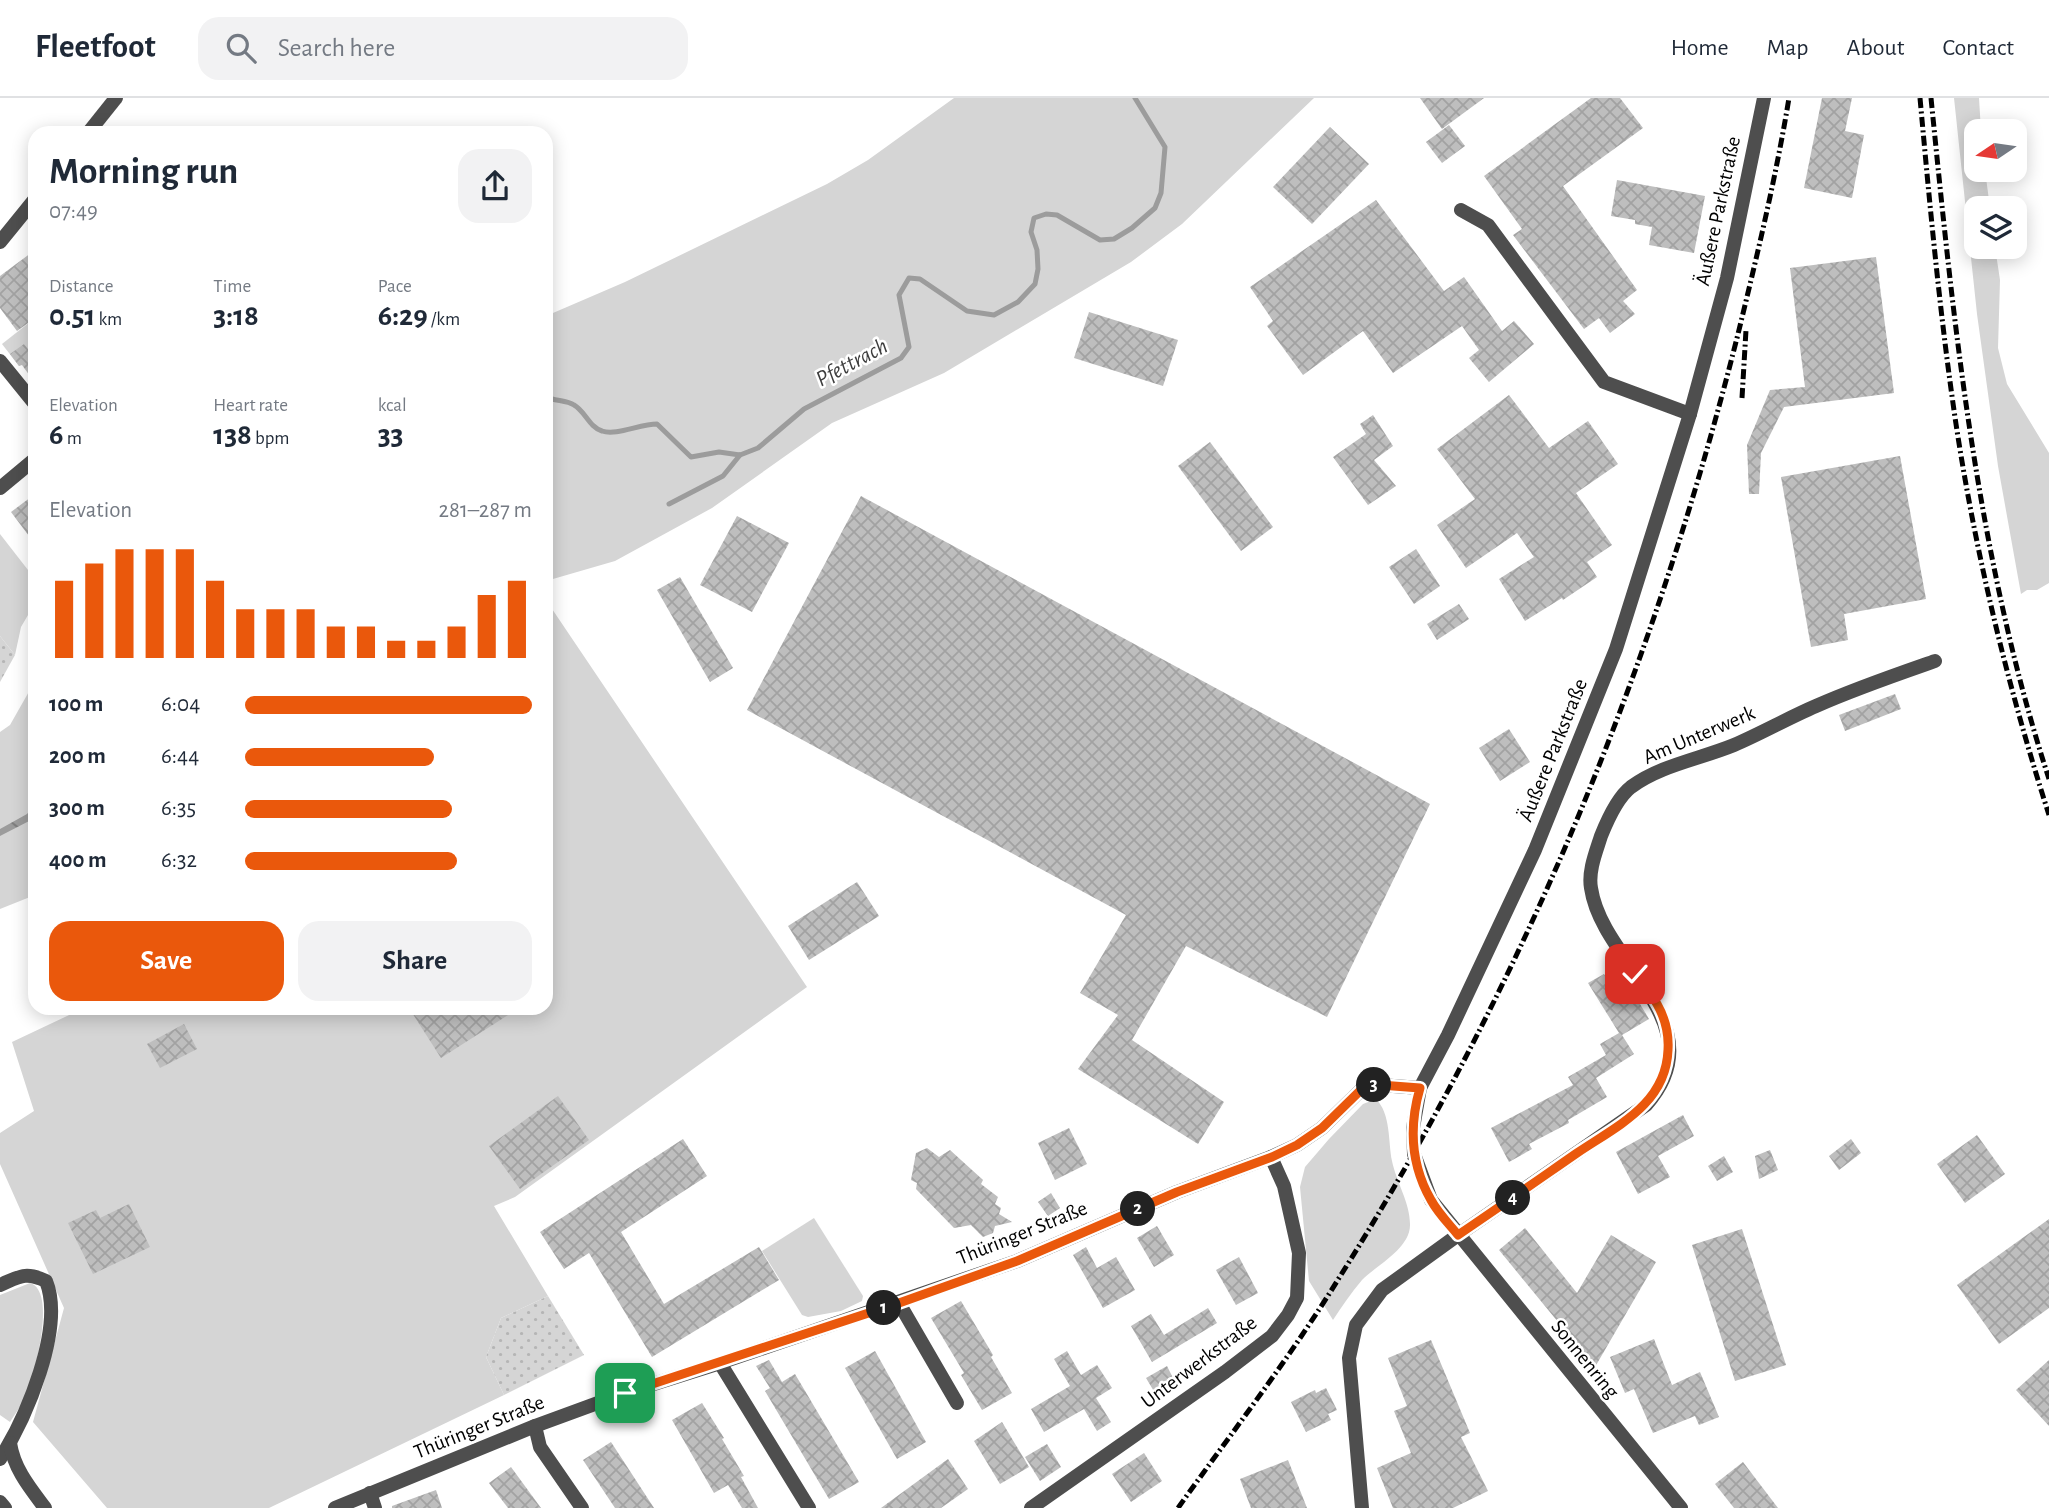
<!DOCTYPE html>
<meta charset="utf-8">
<style>
body{margin:0;font-family:"Alegreya Sans",sans-serif;background:#f2f2f3;color:#1f2937;height:100vh;display:flex;flex-direction:column;font-size:26px;white-space:nowrap}
*{box-sizing:border-box;margin:0}
p{font-size:23px;color:#747a83}
.icon{flex:none;width:38px;height:38px;fill:none;stroke:currentColor;stroke-width:2;stroke-linecap:round;stroke-linejoin:round}
.map{position:relative;flex:1;overflow:hidden}
.sheet{position:absolute;left:28px;top:28px;width:525px;height:889px;display:flex;flex-direction:column;background:#fff;border-radius:21px;box-shadow:0 4px 18px #0003}
.sheet>*{flex:none}
.needle{width:46px;rotate:257deg}
.buttons{position:absolute;left:1964px;top:21px;display:grid;gap:14px}
.buttons a{display:grid;place-items:center;width:63px;height:63px;border-radius:14px;background:#fff;box-shadow:0 4px 18px #0003;font-size:35px}
.pin{position:absolute;display:grid;place-items:center;width:60px;height:60px;color:#fff;margin:-30px;border-radius:14px;box-shadow:0 4px 10px #0006}
.km{position:absolute;width:35px;height:35px;margin:-18px;border-radius:50%;background:#222;color:#fff;font-size:19px;line-height:35px;text-align:center}
.round{display:grid;place-items:center;flex:none;width:74px;height:74px;border-radius:21px;background:#f2f2f3}
.headline{display:flex;align-items:center;justify-content:space-between;height:119px;padding:0 21px}
h1{font-size:38px;font-weight:700;line-height:52px}
.metrics{display:grid;grid-template-columns:repeat(3,1fr);gap:10px;height:119px;padding:7px 21px}
.metrics div{display:grid;align-content:center}
.metrics b{font-size:30px;font-weight:700}
.metrics small{font-size:19px;font-weight:400}
.metrics p{font-size:19px}
.chart{height:196px;padding:14px 21px}
.chart p{display:flex;justify-content:space-between}
.chart svg{width:100%;height:126px;margin-top:7px;stroke:#ea580c;stroke-width:6}
.action{display:flex;gap:14px;margin-top:auto;padding:14px 21px}
.action a{flex:1;height:80px;border-radius:21px;background:#ea580c;color:#fff;font-size:28px;font-weight:700;line-height:80px;text-align:center}
.action a+a{background:#f2f2f3;color:#1f2937}
ul{padding:0 21px;list-style:none;font-size:23px}
li{display:grid;grid-template-columns:112px 84px 1fr;align-items:center;height:52px}
li i{height:18px;border-radius:9px;background:#ea580c}
header{display:flex;align-items:center;gap:42px;box-sizing:border-box;height:98px;padding:0 35px;background:#fff;border-bottom:2px solid #e0e1e3}
header strong{font-size:33px}
nav{display:flex;gap:38px;margin-inline-start:auto;font-size:24px}
.search{width:490px;height:63px;background:#f2f2f3;display:flex;align-items:center;gap:18px;box-sizing:border-box;padding:0 24px;border-radius:21px;color:#747a83;font-size:26px}
.map>svg:first-child{display:block}
.green{fill:#d5d5d5}
.park{fill:url(#park-dots)}
.water{fill:url(#water-waves)}
.lines{fill:none;stroke-linecap:round;stroke-linejoin:round}
.stream{stroke:#9c9c9c;stroke-width:5}
.building{fill:url(#building-cross-hatch)}
.minor{stroke:#4e4e4e;stroke-width:14}
.tertiary{stroke:#4e4e4e;stroke-width:14}
.rail{stroke:#000;stroke-width:5;stroke-dasharray:10 3.5 2 3.5;stroke-linecap:butt}
.route-casing{stroke:#fff;stroke-width:14}
.route{stroke:#ea580c;stroke-width:9}
.labels{text-anchor:middle;dominant-baseline:central;stroke-width:5;stroke-linejoin:round;paint-order:stroke}
.street-label{font-size:21px;fill:#000;stroke:#fff}
.water-label{font-size:23px;font-style:italic;fill:#3d3d3d;stroke:#fff}
</style>
<header>
<strong>Fleetfoot</strong>
<div class="search"><svg class="icon" aria-label="search" viewBox="0 0 24 24"><circle cx="10" cy="10" r="6"/><path d="M15 15l6 6"/></svg>Search here</div>
<nav><a>Home</a><a>Map</a><a>About</a><a>Contact</a></nav>
</header>
<div class="map">
<svg width="2049" height="1410" viewBox="0 0 2049 1410">
<defs>
<pattern id="park-dots" width="8" height="8" patternUnits="userSpaceOnUse" patternTransform="scale(1.75)"><rect width="8" height="8" fill="#d5d5d5"/><path d="M2 2h.1M6 6h.1" fill="none" stroke="#b5b5b5" stroke-width="1.8" stroke-linecap="round"/></pattern>
<pattern id="water-waves" width="16" height="10" patternUnits="userSpaceOnUse" patternTransform="scale(1.75)"><rect width="16" height="10" fill="#9c9c9c"/><path d="M0 5q4-4 8 0t8 0" fill="none" stroke="#7d7d7d"/></pattern>
<pattern id="building-cross-hatch" width="8" height="8" patternUnits="userSpaceOnUse" patternTransform="scale(1.75)"><rect width="8" height="8" fill="#bebebe"/><path d="M0 0l8 8M0 8l8-8" fill="none" stroke="#a2a2a2"/></pattern>
</defs>
<rect width="100%" height="100%" fill="#fff"/>
<g class="green">
<polygon points="954,0 1314,0 1182,126 1131,164 944,275 832,325 712,410 615,463 546,483 546,218 625,184 827,86 868,62"/>
<polygon points="1954,0 1979,0 1981,33 1976,33 1976,72 1985,72 1990,110 1976,110 1976,149 1995,149 2000,182 1998,250 2007,286 2049,355 2049,485 2037,492 2027,492 2021,496 1998,368 1977,216"/>
<polygon points="35,220 35,256 19,268 2,246"/>
<polygon points="0,436 35,481 35,505 21,529 15,557 0,538"/>
<polygon points="546,502 807,889 515,1099 494,1108 548,1198 501,1220 486,1259 504,1297 269,1410 107,1410 33,1324 64,1210 0,1066 0,1035 34,1013 12,944 84,910 546,910"/>
<polygon points="35,583 35,797 0,811 0,634 10,627"/>
<path d="M1376,1001C1391,1016 1388,1043 1392,1063C1396,1083 1410,1105 1410,1126C1411,1150 1377,1167 1362,1182C1351,1195 1342,1208 1333,1222L1309,1183L1300,1089L1305,1069L1329,1041L1363,1006Z"/>
<polygon points="814,1120 863,1198 862,1203 841,1213 808,1219 802,1217 762,1153"/>
<path d="M30,1185C57,1193 35,1275 27,1295C23,1305 16,1315 10,1324L0,1317V1197Z"/>
</g>
<g class="park">
<polygon points="0,538 15,557 0,584"/>
<polygon points="548,1198 584,1257 504,1297 486,1259 501,1220"/>
</g>
<polygon class="water" points="35,706 35,720 0,738 0,731 27,716"/>
<g class="lines">
<g class="stream">
<path d="M546,305L552,301C559,303 568,303 574,307C585,313 589,329 602,333C616,338 640,326 657,326L691,359L719,354L740,357L758,350L804,311L901,260L909,249L899,197L909,180L920,181L967,213L994,217L1018,204L1035,186L1038,171L1037,152L1031,134L1034,120L1046,116L1057,117L1100,142L1114,141L1132,130L1155,110L1161,95L1165,49L1135,0"/>
<polyline points="546,352 546,367"/>
<polyline points="669,406 723,378 740,357"/>
</g>
</g>
<g class="building">
<polygon points="1420,0 1484,0 1442,31"/>
<polygon points="1591,0 1620,0 1643,30 1563,88 1637,192 1623,203 1635,216 1610,235 1599,220 1584,231 1513,137 1522,131 1484,78"/>
<polygon points="1822,0 1852,0 1845,33 1864,37 1852,100 1804,90"/>
<polygon points="1449,27 1465,48 1442,65 1426,44"/>
<polygon points="1330,29 1369,66 1312,126 1273,89"/>
<polygon points="1617,82 1705,98 1694,155 1649,147 1652,129 1635,126 1635,122 1611,118"/>
<polygon points="1376,102 1444,193 1464,179 1502,233 1514,223 1534,246 1489,284 1469,260 1479,252 1462,228 1393,275 1363,233 1303,277 1267,228 1273,223 1250,189"/>
<polygon points="35,152 35,220 17,233 0,210 0,178"/>
<polygon points="1876,159 1894,295 1784,309 1761,355 1759,396 1749,396 1747,347 1770,292 1805,289 1790,170"/>
<polygon points="1089,214 1178,242 1163,288 1074,260"/>
<polygon points="24,246 35,260 35,285 22,267 19,268 10,256"/>
<polygon points="1509,297 1549,350 1588,323 1618,366 1576,395 1612,447 1587,464 1597,479 1563,502 1562,500 1525,523 1499,481 1534,459 1517,435 1466,470 1437,427 1475,401 1437,351"/>
<polygon points="1373,317 1393,348 1374,362 1396,388 1368,407 1333,359 1366,336 1360,326"/>
<polygon points="1210,344 1273,429 1241,453 1178,368"/>
<polygon points="1900,358 1926,501 1844,516 1848,542 1811,549 1781,379"/>
<polygon points="35,396 35,446 11,414"/>
<polygon points="861,398 1430,706 1327,919 1186,848 1132,942 1224,1004 1198,1046 1078,971 1118,917 1080,895 1126,817 747,612"/>
<polygon points="737,418 789,445 752,514 700,487"/>
<polygon points="1416,451 1440,488 1414,506 1389,469"/>
<polygon points="680,479 733,570 710,584 657,492"/>
<polygon points="1459,506 1469,521 1437,542 1427,526"/>
<polygon points="1895,596 1901,611 1845,633 1839,617"/>
<polygon points="1509,631 1530,664 1500,683 1479,650"/>
<polygon points="857,784 879,818 809,862 788,828"/>
<polygon points="1604,876 1615,894 1628,886 1649,921 1622,937 1634,956 1596,980 1607,999 1568,1022 1569,1025 1529,1046 1532,1051 1509,1064 1491,1030 1573,987 1568,979 1606,957 1600,946 1619,935 1588,885"/>
<polygon points="409,910 519,910 441,960"/>
<polygon points="184,926 197,951 160,970 147,946"/>
<polygon points="558,998 589,1042 520,1091 489,1048"/>
<polygon points="1683,1017 1694,1038 1658,1058 1670,1079 1638,1096 1616,1054"/>
<polygon points="1069,1030 1087,1066 1055,1082 1038,1045"/>
<polygon points="1977,1037 2005,1076 1965,1105 1937,1066"/>
<polygon points="683,1041 707,1078 621,1134 664,1206 759,1149 779,1182 652,1259 589,1155 564,1171 540,1134"/>
<polygon points="1851,1041 1861,1055 1839,1072 1829,1058"/>
<polygon points="927,1050 939,1059 950,1052 983,1082 981,1086 998,1099 995,1106 1001,1110 999,1116 1012,1124 995,1128 993,1135 983,1139 971,1127 954,1130 916,1091 917,1085 911,1082 916,1055"/>
<polygon points="1770,1052 1778,1072 1759,1081 1755,1058"/>
<polygon points="1724,1058 1733,1074 1717,1083 1708,1068"/>
<polygon points="1051,1095 1060,1110 1048,1118 1038,1104"/>
<polygon points="129,1106 150,1149 93,1176 68,1125 96,1112 100,1120"/>
<polygon points="2049,1121 2049,1210 1999,1246 1957,1187"/>
<polygon points="1157,1128 1174,1157 1154,1169 1137,1140"/>
<polygon points="1525,1130 1577,1195 1611,1137 1656,1164 1595,1269 1499,1152"/>
<polygon points="1742,1131 1786,1267 1735,1283 1692,1147"/>
<polygon points="1086,1149 1097,1170 1116,1159 1135,1192 1103,1210 1073,1157"/>
<polygon points="1239,1159 1258,1195 1236,1207 1216,1172"/>
<polygon points="961,1203 993,1257 991,1259 1012,1295 982,1312 961,1277 964,1275 931,1220"/>
<polygon points="1208,1210 1217,1225 1152,1264 1131,1228 1151,1216 1164,1237"/>
<polygon points="1654,1241 1672,1287 1700,1274 1719,1319 1699,1327 1695,1318 1653,1335 1634,1291 1625,1295 1610,1259"/>
<polygon points="1431,1242 1470,1335 1461,1339 1488,1393 1453,1410 1393,1410 1377,1370 1411,1355 1394,1313 1407,1308 1388,1260"/>
<polygon points="875,1253 926,1344 897,1361 845,1270"/>
<polygon points="1067,1253 1081,1277 1097,1267 1112,1290 1096,1300 1111,1324 1097,1333 1084,1311 1044,1334 1031,1311 1070,1288 1054,1261"/>
<polygon points="769,1262 782,1284 795,1276 859,1384 829,1401 765,1293 770,1290 756,1268"/>
<polygon points="2049,1262 2049,1328 2016,1292"/>
<polygon points="1167,1268 1175,1284 1155,1295 1146,1280"/>
<polygon points="1326,1290 1337,1312 1328,1316 1331,1322 1306,1334 1291,1304 1315,1292 1316,1295"/>
<polygon points="702,1305 724,1340 722,1341 744,1378 741,1379 758,1410 742,1410 728,1387 714,1395 672,1322"/>
<polygon points="1002,1324 1029,1369 1000,1386 974,1343"/>
<polygon points="611,1344 654,1410 615,1410 583,1362"/>
<polygon points="1047,1346 1061,1369 1040,1383 1025,1359"/>
<polygon points="1144,1355 1162,1383 1131,1404 1112,1376"/>
<polygon points="948,1361 968,1391 941,1410 881,1410"/>
<polygon points="1288,1362 1307,1410 1251,1410 1240,1381"/>
<polygon points="1743,1364 1778,1410 1734,1410 1715,1386"/>
<polygon points="511,1369 541,1410 508,1410 489,1385"/>
<polygon points="436,1392 442,1410 392,1410 392,1408"/>
</g>
<g class="lines">
<g class="minor">
<polyline points="88,35 116,0"/>
<polyline points="1461,112 1488,127 1604,284 1690,316"/>
<polyline points="0,144 35,101"/>
<polyline points="0,263 35,306"/>
<polyline points="0,390 35,361"/>
<path d="M1458,1137L1646,1007C1718,926 1602,866 1591,790C1588,773 1596,754 1601,738C1607,723 1618,699 1631,689C1661,667 1700,661 1734,647C1762,635 1788,620 1816,608C1854,591 1895,577 1935,563"/>
<path d="M0,1187C19,1179 25,1173 46,1183C65,1230 26,1320 0,1361"/>
<polyline points="899,1205 957,1305"/>
<polyline points="720,1265 809,1410"/>
<polyline points="535,1328 540,1349 582,1410"/>
<path d="M10,1345C14,1371 30,1390 45,1410"/>
<polyline points="370,1395 375,1410"/>
<polyline points="0,1404 5,1410"/>
<polyline points="335,1410 535,1328 625,1295 720,1265 1017,1163 1177,1094 1271,1059 1297,1047 1322,1030 1367,986 1420,990"/>
<polyline points="1031,1410 1225,1274 1272,1238 1288,1217 1297,1200 1299,1155 1284,1088 1271,1059"/>
</g>
<g class="tertiary">
<polyline points="1362,1410 1349,1260 1356,1227 1382,1192 1458,1137"/>
<polyline points="1681,1410 1431,1102 1414,1056 1413,1030 1420,990 1448,937 1535,752 1616,551 1690,316 1727,180 1764,0"/>
</g>
<g class="rail">
<path d="M1920,0C1930,109 1940,218 1956,326C1976,458 2008,589 2049,717"/>
<path d="M1931,0C1954,229 1977,460 2049,681"/>
<polyline points="1742,300 1746,232"/>
<path d="M1178,1410C1232,1334 1290,1260 1339,1180C1523,888 1654,570 1738,236C1757,158 1776,79 1789,0"/>
</g>
</g>
<g class="lines">
<defs>
<path id="route" d="M625,1295L899,1205L1017,1163L1177,1094L1272,1059L1297,1047L1322,1030L1367,986L1420,990C1409,1028 1411,1067 1431,1102C1438,1115 1449,1126 1458,1137C1498,1110 1538,1082 1577,1055C1617,1028 1666,1006 1668,952C1669,936 1665,920 1657,906C1651,895 1642,886 1635,876"/>
</defs>
<use href="#route" class="route-casing"/>
<use href="#route" class="route"/>
</g>
<g class="labels">
<g class="street-label">
<text transform="translate(1718 113) rotate(-78)">Äußere Parkstraße</text>
<text transform="translate(1699 637) rotate(-23)">Am Unterwerk</text>
<text transform="translate(1553 652) rotate(-68)">Äußere Parkstraße</text>
<text transform="translate(1022 1135) rotate(-22)">Thüringer Straße</text>
<text transform="translate(1585 1261) rotate(51)">Sonnenring</text>
<text transform="translate(1199 1264) rotate(-37)">Unterwerkstraße</text>
<text transform="translate(479 1329) rotate(-22)">Thüringer Straße</text>
</g>
<g class="water-label">
<text transform="translate(852 265) rotate(-28)">Pfettrach</text>
</g>
</g>
</svg>
<div class="buttons">
<a><svg class="needle" viewBox="-14 -14 28 28"><path d="M0-13l5 13h-10z" fill="#e53935"/><path d="M0 13l5-13h-10z" fill="#747a83"/></svg></a>
<a><svg class="icon" aria-label="layers" viewBox="0 0 24 24"><path d="M12 4l9 5-9 5-9-5zM3 14l9 5 9-5"/></svg></a>
</div>
<div class="pin" style="left:625px;top:1295px;background:#1e9e55"><svg class="icon" aria-label="arrive" viewBox="0 0 24 24"><path d="M6 21V4h12l-3 4 3 4H6"/></svg></div>
<div class="pin" style="left:1635px;top:876px;background:#d93025"><svg class="icon" aria-label="check" viewBox="0 0 24 24"><path d="M5 12l5 5 9-10"/></svg></div>
<b class="km" style="left:884px;top:1210px">1</b>
<b class="km" style="left:1138px;top:1111px">2</b>
<b class="km" style="left:1374px;top:987px">3</b>
<b class="km" style="left:1513px;top:1100px">4</b>
<section class="sheet">
<div class="headline"><div><h1>Morning run</h1><p>07:49</p></div><a class="round"><svg class="icon" aria-label="share" viewBox="0 0 24 24"><path d="M12 15V3M7 8l5-5 5 5M5 13v7h14v-7"/></svg></a></div>
<div class="metrics">
<div><p>Distance</p><b>0.51<small> km</small></b></div>
<div><p>Time</p><b>3:18</b></div>
<div><p>Pace</p><b>6:29<small> /km</small></b></div>
</div>
<div class="metrics">
<div><p>Elevation</p><b>6<small> m</small></b></div>
<div><p>Heart rate</p><b>138<small> bpm</small></b></div>
<div><p>kcal</p><b>33</b></div>
</div>
<div class="chart"><p><span>Elevation</span>281–287 m</p>
<svg viewBox="0 0 160 44" preserveAspectRatio="none"><path d="M5 44V17M15 44V11M25 44V6M35 44V6M45 44V6M55 44V17M65 44V27M75 44V27M85 44V27M95 44V33M105 44V33M115 44V38M125 44V38M135 44V33M145 44V22M155 44V17"/></svg>
</div>
<ul>
<li><b>100 m</b>6:04<i style="width:100%"></i></li>
<li><b>200 m</b>6:44<i style="width:66%"></i></li>
<li><b>300 m</b>6:35<i style="width:72%"></i></li>
<li><b>400 m</b>6:32<i style="width:74%"></i></li>
</ul>
<div class="action"><a>Save</a><a>Share</a></div>
</section>
</div>
